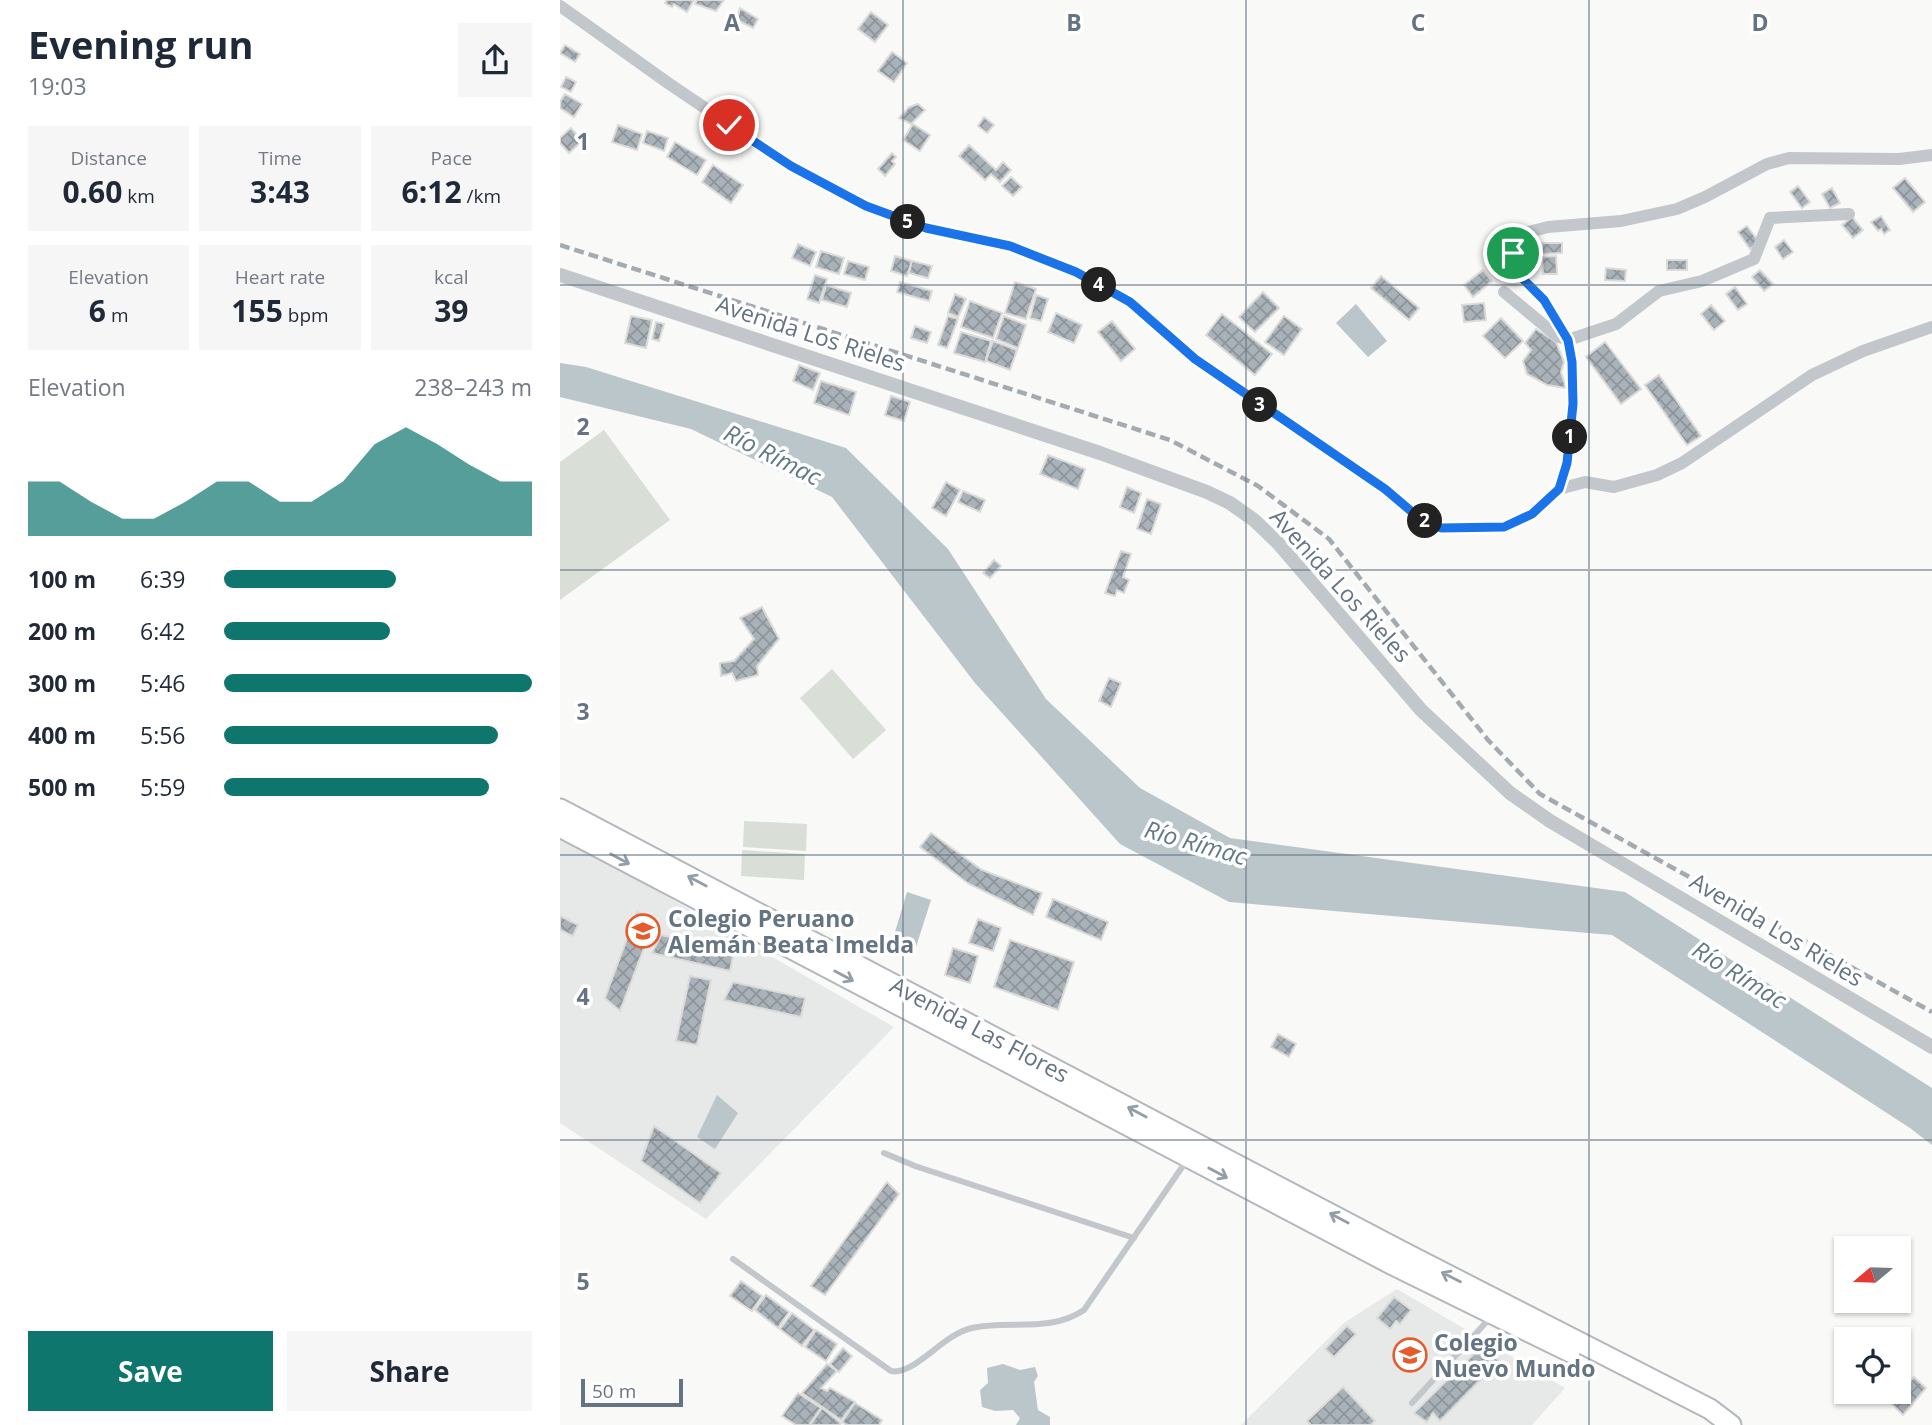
<!DOCTYPE html>
<meta charset="utf-8">
<style>
body{margin:0;font-family:"Open Sans",sans-serif;background:#f6f6f7;color:#1f2937;height:100vh;display:flex;flex-direction:column;font-size:26px;white-space:nowrap}
*{box-sizing:border-box;margin:0}
p{font-size:23px;color:#747a83}
.icon{flex:none;width:38px;height:38px;fill:none;stroke:currentColor;stroke-width:2;stroke-linecap:round;stroke-linejoin:round}
.map{position:relative;flex:1;overflow:hidden}
.sheet{display:flex;flex-direction:column;background:#fff;width:560px}
.sheet>*{flex:none}
.needle{width:46px;rotate:251deg}
.tools{position:absolute;left:1274px;top:1236px;display:grid;gap:14px}
.tools a{display:grid;place-items:center;width:77px;height:77px;border-radius:0px;background:#fff;box-shadow:0 2px 5px #0004;font-size:35px}
.scale{position:absolute;left:21px;bottom:18px;width:102px;box-sizing:border-box;padding-left:7px;border:4px solid #647482;border-top:0;font-size:19px;line-height:24px;white-space:nowrap;color:#647482;-webkit-text-stroke:5px #fff;paint-order:stroke}
.pin{position:absolute;display:grid;place-items:center;width:60px;height:60px;color:#fff;margin:-30px;border:4px solid #fff;border-radius:50%;box-shadow:0 2px 7px #0007}
.km{position:absolute;width:35px;height:35px;margin:-18px;border-radius:50%;background:#222;color:#fff;font-size:19px;line-height:35px;text-align:center}
.round{display:grid;place-items:center;flex:none;width:74px;height:74px;border-radius:0px;background:#f6f6f7}
.overview{display:flex;align-items:center;justify-content:space-between;height:119px;padding:0 28px}
h1{font-size:38px;font-weight:700;line-height:52px}
.figures{display:grid;grid-template-columns:repeat(3,1fr);gap:10px;height:119px;padding:7px 28px}
.figures div{display:grid;align-content:center;border-radius:0px;background:#f6f6f7;text-align:center}
.figures b{font-size:30px;font-weight:700}
.figures small{font-size:19px;font-weight:400}
.figures p{font-size:19px}
.chart{height:196px;padding:14px 28px}
.chart p{display:flex;justify-content:space-between}
.chart svg{width:100%;height:126px;margin-top:7px;fill:#0f766e;opacity:.7}
.cta{display:flex;gap:14px;margin-top:auto;padding:14px 28px}
.cta a{flex:1;height:80px;border-radius:0px;background:#0f766e;color:#fff;font-size:28px;font-weight:700;line-height:80px;text-align:center}
.cta a+a{background:#f6f6f7;color:#1f2937}
ul{padding:0 28px;list-style:none;font-size:23px}
li{display:grid;grid-template-columns:112px 84px 1fr;align-items:center;height:52px}
li i{height:18px;border-radius:9px;background:#0f766e}
main{display:flex;flex:1;min-height:0}
.map>svg:first-child{display:block}
.built{fill:#e7e8e8}
.grass{fill:#d9ded6}
.water{fill:#bbc6cb}
.building{fill:url(#building-cross-hatch);stroke:#dbdbd9;stroke-width:2}
.lines{fill:none;stroke-linecap:round;stroke-linejoin:round}
.trunk-casing{stroke:#b3b8bc;stroke-width:23}
.service{stroke:#c2c7cb;stroke-width:6}
.minor{stroke:#c2c7cb;stroke-width:12}
.tertiary{stroke:#c2c7cb;stroke-width:14}
.trunk{stroke:#fff;stroke-width:19}
.rail{stroke:#a3aab0;stroke-width:4.5;stroke-dasharray:10 5;stroke-linecap:butt}
.oneway{stroke:#929ea8}
.route-casing{stroke:#fff;stroke-width:14}
.route{stroke:#1a73e8;stroke-width:9}
.grid{fill:none;stroke:#647482;stroke-width:2;stroke-opacity:0.55}
.labels{text-anchor:middle;dominant-baseline:central;stroke-width:7;stroke-linejoin:round;paint-order:stroke}
.street-label{font-size:23px;fill:#647482;stroke:#fff}
.poi-label{font-size:23px;font-weight:bold;fill:#647482;stroke:#fff;text-anchor:start}
.water-label{font-size:24px;font-style:italic;fill:#647a83;stroke:#fff}
.grid-label{font-size:23px;text-anchor:middle;font-weight:bold;fill:#647482;stroke:#fff;stroke-width:7;stroke-linejoin:round;paint-order:stroke}
</style>
<main>
<section class="sheet">
<div class="overview"><div><h1>Evening run</h1><p>19:03</p></div><a class="round"><svg class="icon" aria-label="share" viewBox="0 0 24 24"><path d="M12 15V3M7 8l5-5 5 5M5 13v7h14v-7"/></svg></a></div>
<div class="figures">
<div><p>Distance</p><b>0.60<small> km</small></b></div>
<div><p>Time</p><b>3:43</b></div>
<div><p>Pace</p><b>6:12<small> /km</small></b></div>
</div>
<div class="figures">
<div><p>Elevation</p><b>6<small> m</small></b></div>
<div><p>Heart rate</p><b>155<small> bpm</small></b></div>
<div><p>kcal</p><b>39</b></div>
</div>
<div class="chart"><p><span>Elevation</span>238–243 m</p>
<svg viewBox="0 0 160 44" preserveAspectRatio="none"><path d="M0 44V25L10 25L20 32L30 38L40 38L50 32L60 25L70 25L80 32L90 32L100 25L110 12L120 6L130 12L140 19L150 25L160 25V44z"/></svg>
</div>
<ul>
<li><b>100 m</b>6:39<i style="width:56%"></i></li>
<li><b>200 m</b>6:42<i style="width:54%"></i></li>
<li><b>300 m</b>5:46<i style="width:100%"></i></li>
<li><b>400 m</b>5:56<i style="width:89%"></i></li>
<li><b>500 m</b>5:59<i style="width:86%"></i></li>
</ul>
<div class="cta"><a>Save</a><a>Share</a></div>
</section>
<div class="map">
<svg width="1372" height="1425" viewBox="0 0 1372 1425">
<defs>
<pattern id="building-cross-hatch" width="8" height="8" patternUnits="userSpaceOnUse" patternTransform="scale(1.75)"><rect width="8" height="8" fill="#a9b2b8"/><path d="M0 0l8 8M0 8l8-8" fill="none" stroke="#8d959b"/></pattern>
</defs>
<rect width="100%" height="100%" fill="#f9f9f7"/>
<g class="built">
<polygon points="0,835 334,1027 146,1219 0,1123"/>
<polygon points="837,1289 1005,1388 972,1425 681,1425 785,1322"/>
</g>
<g class="grass">
<polygon points="44,430 110,520 0,600 0,462"/>
<polygon points="272,669 326,730 293,759 240,698"/>
<polygon points="184,821 247,824 246,851 183,847"/>
<polygon points="182,850 245,854 244,880 181,876"/>
</g>
<g class="water">
<polygon points="796,304 827,341 808,357 776,323"/>
<polygon points="0,363 26,367 286,448 388,549 486,699 580,788 670,838 1065,892 1372,1088 1372,1145 1350,1128 1052,935 669,902 560,844 415,683 272,497 131,429 0,397"/>
<polygon points="347,892 371,900 355,950 332,942"/>
<polygon points="157,1095 178,1113 155,1149 137,1137"/>
<polygon points="443,1364 460,1370 475,1367 478,1376 474,1382 478,1410 490,1417 490,1425 456,1425 460,1418 453,1410 435,1411 422,1407 420,1390 428,1383 427,1368"/>
</g>
<g class="building">
<polygon points="107,0 134,0 127,12 114,4 112,7 105,3"/>
<polygon points="137,0 164,0 156,11 135,4"/>
<polygon points="180,8 198,19 193,28 177,20"/>
<polygon points="311,12 328,25 315,42 298,29"/>
<polygon points="5,45 20,54 15,62 0,53"/>
<polygon points="332,52 347,63 334,82 318,71"/>
<polygon points="6,77 16,82 11,92 1,87"/>
<polygon points="5,94 22,104 14,117 0,108 0,102"/>
<polygon points="358,104 365,110 351,124 339,118 349,107"/>
<polygon points="424,117 434,125 427,133 418,126"/>
<polygon points="353,124 370,135 360,151 343,140"/>
<polygon points="58,125 82,134 77,150 52,142"/>
<polygon points="11,128 22,141 9,153 0,143 0,138"/>
<polygon points="87,131 108,138 104,151 83,143"/>
<polygon points="115,142 146,160 137,175 107,157"/>
<polygon points="409,145 436,170 443,162 451,170 440,182 431,174 425,180 399,156"/>
<polygon points="332,153 336,157 332,161 335,164 325,176 318,169"/>
<polygon points="153,165 183,185 171,203 142,182"/>
<polygon points="451,177 462,187 453,196 442,186"/>
<polygon points="1345,178 1365,202 1353,212 1333,188"/>
<polygon points="1238,186 1250,202 1242,208 1230,192"/>
<polygon points="1272,188 1280,203 1270,208 1262,194"/>
<polygon points="1321,216 1330,230 1324,234 1321,229 1318,231 1311,222"/>
<polygon points="1292,217 1303,230 1293,238 1282,225"/>
<polygon points="1187,226 1199,242 1190,249 1178,232"/>
<polygon points="1224,240 1233,252 1223,259 1215,247"/>
<polygon points="982,243 1002,243 1002,253 982,254"/>
<polygon points="238,244 256,252 250,266 232,258"/>
<polygon points="261,251 284,258 279,274 256,267"/>
<polygon points="335,256 352,261 347,276 331,271"/>
<polygon points="996,256 997,274 983,274 982,257"/>
<rect x="1107" y="260" width="20" height="10"/>
<polygon points="288,261 309,267 305,280 284,274"/>
<polygon points="352,261 372,266 368,278 349,273"/>
<polygon points="1046,268 1066,270 1065,281 1045,280"/>
<polygon points="923,270 932,281 913,297 904,285"/>
<polygon points="1200,270 1213,284 1204,291 1192,277"/>
<polygon points="255,275 267,279 259,303 247,299"/>
<polygon points="821,276 859,308 849,320 811,288"/>
<polygon points="340,282 372,291 369,301 337,292"/>
<polygon points="455,282 476,289 466,319 445,313"/>
<polygon points="266,285 291,293 287,307 262,300"/>
<polygon points="1175,287 1187,304 1178,310 1166,294"/>
<polygon points="703,292 719,308 695,332 679,317"/>
<polygon points="395,294 406,299 398,317 388,313"/>
<polygon points="476,295 488,299 481,321 470,318"/>
<polygon points="410,301 442,313 433,338 401,327"/>
<polygon points="924,303 926,320 904,322 902,305"/>
<polygon points="1151,305 1165,321 1154,330 1141,314"/>
<polygon points="496,313 522,325 514,343 488,332"/>
<polygon points="662,314 712,354 695,375 646,335"/>
<polygon points="71,316 92,320 86,348 65,343"/>
<polygon points="388,316 398,319 387,348 378,345"/>
<polygon points="444,316 466,325 458,348 436,339"/>
<polygon points="724,316 742,329 724,355 705,342"/>
<polygon points="941,318 963,341 945,358 923,336"/>
<polygon points="552,321 575,349 561,361 538,332"/>
<polygon points="96,322 104,324 99,341 92,339"/>
<polygon points="355,326 371,332 367,343 351,338"/>
<polygon points="976,329 996,342 1004,362 1001,372 1006,388 987,385 967,374 963,361 971,350 965,343"/>
<polygon points="401,332 431,341 425,362 394,353"/>
<polygon points="433,341 457,350 450,370 426,361"/>
<polygon points="1045,342 1081,389 1061,404 1026,357"/>
<polygon points="239,365 260,373 253,390 233,381"/>
<polygon points="1099,375 1141,436 1127,445 1085,385"/>
<polygon points="261,381 296,392 289,415 254,403"/>
<polygon points="331,396 350,402 344,421 325,415"/>
<polygon points="488,455 525,469 518,489 480,474"/>
<polygon points="386,482 400,490 386,516 372,508"/>
<polygon points="567,487 581,493 574,513 560,507"/>
<polygon points="403,491 425,500 420,512 398,502"/>
<polygon points="587,499 601,504 591,534 577,529"/>
<polygon points="561,551 571,554 563,577 569,580 564,593 557,590 555,596 545,593"/>
<polygon points="434,560 441,566 430,578 423,573"/>
<polygon points="202,607 219,639 197,666 198,675 176,681 172,673 161,676 160,663 174,661 194,639 180,618"/>
<polygon points="549,678 561,683 551,707 539,701"/>
<polygon points="371,833 422,870 482,893 473,915 409,884 360,847"/>
<polygon points="493,899 548,922 541,940 486,917"/>
<polygon points="77,912 95,919 60,1011 45,998"/>
<polygon points="0,916 18,925 13,936 0,930"/>
<polygon points="418,919 441,928 433,951 409,943"/>
<polygon points="101,935 174,951 170,971 92,953"/>
<polygon points="450,940 514,962 498,1010 434,987"/>
<polygon points="393,948 418,956 410,983 385,975"/>
<polygon points="130,976 151,980 137,1045 116,1041"/>
<polygon points="173,982 245,998 241,1017 164,1000"/>
<polygon points="718,1034 736,1044 729,1057 711,1047"/>
<polygon points="94,1126 161,1173 140,1203 81,1161"/>
<polygon points="327,1182 339,1194 265,1295 251,1286"/>
<polygon points="181,1281 202,1296 192,1311 170,1296"/>
<polygon points="206,1295 229,1312 218,1328 195,1310"/>
<polygon points="834,1297 851,1310 840,1324 836,1321 830,1329 817,1318"/>
<polygon points="232,1313 254,1330 242,1346 220,1329"/>
<polygon points="787,1326 796,1334 774,1357 765,1349"/>
<polygon points="256,1330 277,1344 266,1361 245,1347"/>
<polygon points="922,1346 939,1361 880,1421 873,1413 867,1422 854,1413"/>
<polygon points="283,1348 292,1356 279,1372 270,1364"/>
<polygon points="267,1364 277,1371 261,1388 267,1391 270,1388 295,1402 281,1420 242,1393"/>
<polygon points="1354,1377 1366,1388 1343,1415 1331,1403"/>
<polygon points="783,1387 815,1421 811,1425 751,1425 747,1421"/>
<polygon points="238,1393 261,1408 249,1425 236,1425 222,1416"/>
<polygon points="295,1403 322,1420 319,1425 287,1425 282,1422"/>
<polygon points="262,1408 281,1423 279,1425 250,1425"/>
</g>
<g class="lines">
<defs>
<g id="trunk">
<polyline points="0,809 839,1250 1150,1409 1171,1425"/>
<polyline points="0,827 833,1265 1010,1352"/>
</g>
</defs>
<use href="#trunk" class="trunk-casing"/>
<g class="service">
<polyline points="324,1153 355,1166 574,1238"/>
<path d="M173,1259L331,1371C354,1376 383,1334 412,1328C450,1320 490,1333 524,1310L627,1160"/>
<polyline points="852,1403 931,1317"/>
</g>
<g class="minor">
<polyline points="0,6 108,83 231,166 306,206 366,228 450,246 516,272 570,302 635,359 825,489 857,517 881,528 944,527 972,514 999,489 1007,463 1012,424 1013,377 1008,340 1056,324 1099,291 1142,281 1194,259 1210,218 1289,214"/>
<polyline points="944,292 997,336 1008,340 984,300 960,276 956,267 953,253 956,242 965,233 988,227 1061,221 1117,209 1145,197 1207,164 1229,158 1339,159 1372,155"/>
<polyline points="999,489 1025,482 1054,487 1097,475 1122,463 1252,375 1303,351 1372,327"/>
</g>
<polyline class="tertiary" points="0,275 540,453 647,492 670,503 694,520 718,543 861,710 950,793 990,821 1372,1047"/>
<use href="#trunk" class="trunk"/>
<polyline class="rail" points="0,245 610,440 698,486 769,539 928,740 980,794 1372,1012"/>
</g>
<defs><path id="oneway-shaft" d="M-6 0H5M1.5-3L5.5 0L1.5 3" fill="none" stroke-width="1.6" stroke-linecap="round" stroke-linejoin="round" transform="scale(1.75)"/></defs>
<g class="oneway">
<use href="#oneway-shaft" transform="translate(60 859) rotate(28)"/>
<use href="#oneway-shaft" transform="translate(137 881) rotate(-152)"/>
<use href="#oneway-shaft" transform="translate(284 976) rotate(28)"/>
<use href="#oneway-shaft" transform="translate(577 1112) rotate(-152)"/>
<use href="#oneway-shaft" transform="translate(658 1173) rotate(28)"/>
<use href="#oneway-shaft" transform="translate(779 1218) rotate(-152)"/>
<use href="#oneway-shaft" transform="translate(891 1277) rotate(-153)"/>
</g>
<g class="lines">
<defs>
<polyline id="route" points="169,125 231,166 306,206 366,228 450,246 516,272 570,302 635,359 825,489 858,517 881,528 944,527 972,514 999,489 1007,463 1013,404 1012,362 1008,340 984,300 960,276 953,253"/>
</defs>
<use href="#route" class="route-casing"/>
<use href="#route" class="route"/>
</g>
<path class="grid" d="M343,0V1425M686,0V1425M1029,0V1425M0,285H1372M0,570H1372M0,855H1372M0,1140H1372"/>
<defs>
<symbol id="school-ring" viewBox="-11 -11 22 22"><circle r="9.5" fill="#fff" stroke="#e55b2b" stroke-width="1.5"/><path d="M0-5L7-2L0 1L-7-2ZM-4 1L0 2.5L4 1V4Q0 6-4 4Z" fill="#e55b2b"/></symbol>
</defs>
<g fill-rule="evenodd">
<use href="#school-ring" x="64" y="912" width="38" height="38"/>
<use href="#school-ring" x="831" y="1336" width="38" height="38"/>
</g>
<g class="labels">
<g class="street-label">
<text transform="translate(251 333) rotate(18)">Avenida Los Rieles</text>
<text transform="translate(781 585) rotate(48)">Avenida Los Rieles</text>
<text transform="translate(1217 929) rotate(31)">Avenida Los Rieles</text>
<text transform="translate(420 1029) rotate(28)">Avenida Las Flores</text>
</g>
<g class="poi-label">
<text x="108" y="918">Colegio Peruano<tspan x="108" dy="26">Alemán Beata Imelda</tspan></text>
<text x="874" y="1342">Colegio<tspan x="874" dy="26">Nuevo Mundo</tspan></text>
</g>
<g class="water-label">
<text transform="translate(213 454) rotate(27)">Río Rímac</text>
<text transform="translate(636 842) rotate(16)">Río Rímac</text>
<text transform="translate(1180 974) rotate(32)">Río Rímac</text>
</g>
</g>
<g class="grid-label">
<text x="172" y="31">A</text>
<text x="514" y="31">B</text>
<text x="858" y="31">C</text>
<text x="1200" y="31">D</text>
<text x="23" y="150">1</text>
<text x="23" y="435">2</text>
<text x="23" y="720">3</text>
<text x="23" y="1005">4</text>
<text x="23" y="1290">5</text>
</g>
</svg>
<div class="tools">
<a><svg class="needle" viewBox="-14 -14 28 28"><path d="M0-13l5 13h-10z" fill="#e53935"/><path d="M0 13l5-13h-10z" fill="#747a83"/></svg></a>
<a><svg class="icon" aria-label="locate" viewBox="0 0 24 24"><circle cx="12" cy="12" r="6"/><path d="M12 2v4M12 18v4M2 12h4M18 12h4"/></svg></a>
</div>
<div class="scale">50 m</div>
<div class="pin" style="left:953px;top:253px;background:#1e9e55"><svg class="icon" aria-label="arrive" viewBox="0 0 24 24"><path d="M6 21V4h12l-3 4 3 4H6"/></svg></div>
<div class="pin" style="left:169px;top:125px;background:#d93025"><svg class="icon" aria-label="check" viewBox="0 0 24 24"><path d="M5 12l5 5 9-10"/></svg></div>
<b class="km" style="left:1010px;top:437px">1</b>
<b class="km" style="left:865px;top:521px">2</b>
<b class="km" style="left:700px;top:405px">3</b>
<b class="km" style="left:539px;top:285px">4</b>
<b class="km" style="left:348px;top:222px">5</b>
</div>
</main>
